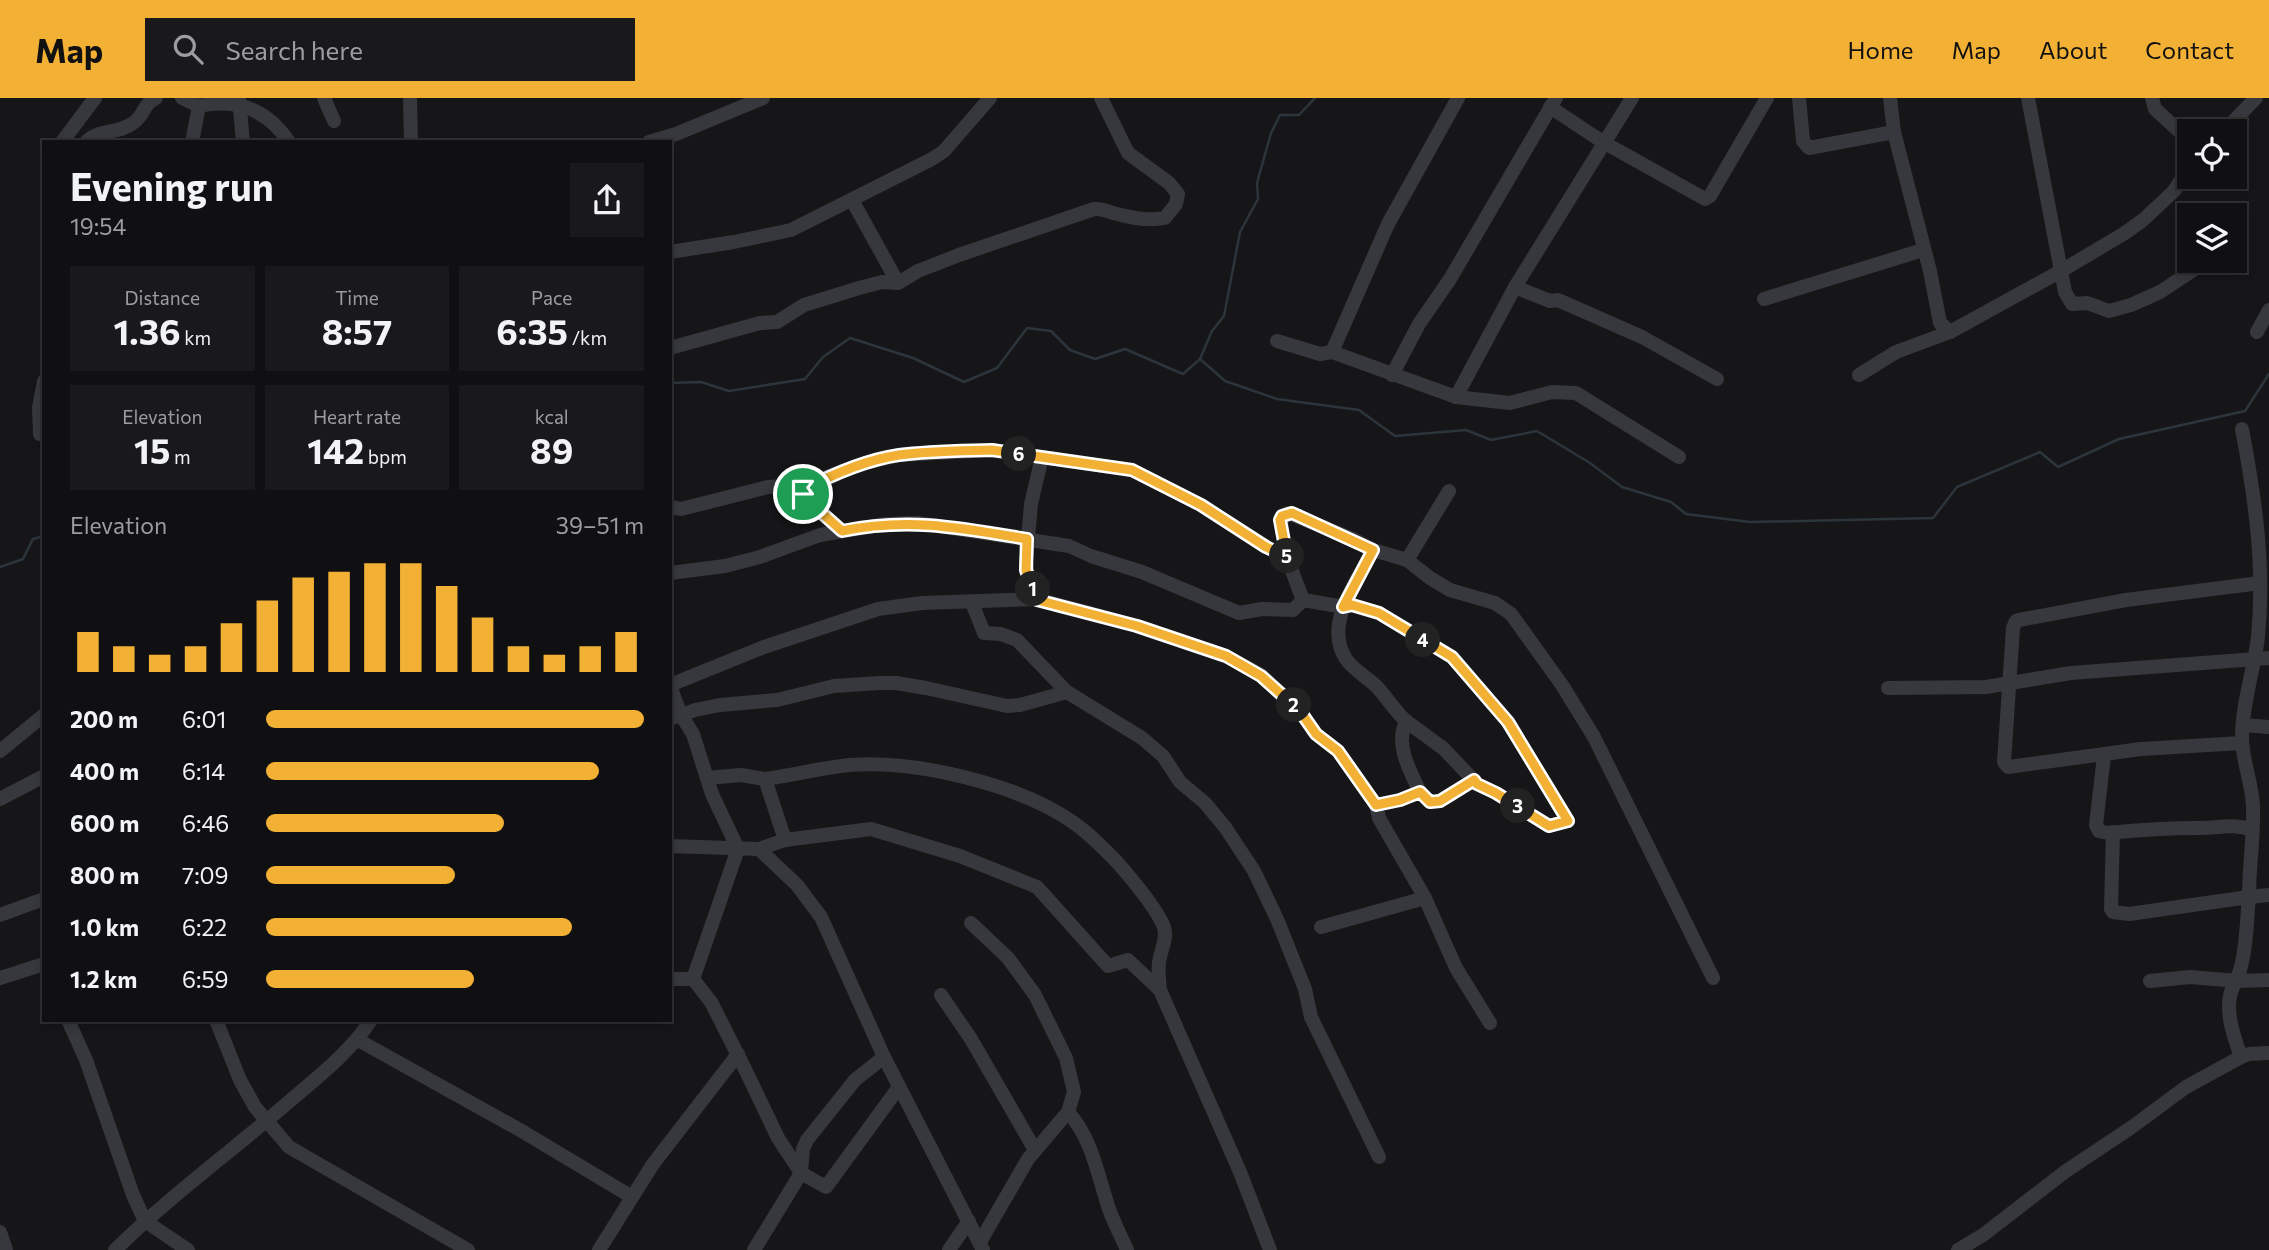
<!DOCTYPE html>
<meta charset="utf-8">
<style>
body{margin:0;font-family:Commissioner,sans-serif;background:#19191b;color:#f1f3f6;height:100vh;display:flex;flex-direction:column;font-size:26px;white-space:nowrap}
*{box-sizing:border-box;margin:0}
p{font-size:23px;color:#9c9d9f}
.icon{flex:none;width:38px;height:38px;fill:none;stroke:currentColor;stroke-width:2;stroke-linecap:round;stroke-linejoin:round}
.map{position:relative;flex:1;overflow:hidden}
.drawer{position:absolute;left:42px;top:42px;width:630px;height:882px;display:flex;flex-direction:column;background:#101012;border-radius:0px;box-shadow:0 4px 10px #0003,0 0 0 2px #303032}
.drawer>*{flex:none}
.tools{position:absolute;left:2177px;top:21px;display:grid;gap:14px}
.tools a{display:grid;place-items:center;width:70px;height:70px;border-radius:0px;background:#101012;box-shadow:0 4px 10px #0003,0 0 0 2px #303032;font-size:35px}
.pin{position:absolute;display:grid;place-items:center;width:60px;height:60px;color:#fff;margin:-30px;border:4px solid #fff;border-radius:50%;box-shadow:0 2px 7px #0007}
.km{position:absolute;width:35px;height:35px;margin:-18px;border-radius:50%;background:#222;color:#fff;font-size:19px;line-height:35px;text-align:center}
.round{display:grid;place-items:center;flex:none;width:74px;height:74px;border-radius:0px;background:#19191b}
.head{display:flex;align-items:center;justify-content:space-between;height:119px;padding:0 28px}
h1{font-size:38px;font-weight:700;line-height:52px}
.metrics{display:grid;grid-template-columns:repeat(3,1fr);gap:10px;height:119px;padding:7px 28px}
.metrics div{display:grid;align-content:center;border-radius:0px;background:#19191b;text-align:center}
.metrics b{font-size:35px;font-weight:700}
.metrics small{font-size:19px;font-weight:400}
.metrics p{font-size:19px}
.chart{height:196px;padding:14px 28px}
.chart p{display:flex;justify-content:space-between}
.chart svg{width:100%;height:126px;margin-top:7px;stroke:#f2b134;stroke-width:6}
ul{padding:0 28px;list-style:none;font-size:23px}
li{display:grid;grid-template-columns:112px 84px 1fr;align-items:center;height:52px}
li i{height:18px;border-radius:9px;background:#f2b134}
header{display:flex;align-items:center;gap:42px;box-sizing:border-box;height:98px;padding:0 35px;background:#f2b134;color:#111}
header strong{font-size:33px}
nav{display:flex;gap:38px;margin-inline-start:auto;font-size:24px}
.search{width:490px;height:63px;background:#19191b;display:flex;align-items:center;gap:18px;box-sizing:border-box;padding:0 24px;border-radius:0px;color:#9c9d9f;font-size:26px}
.map>svg:first-child{display:block}
.lines{fill:none;stroke-linecap:round;stroke-linejoin:round}
.stream{stroke:#2c353c;stroke-width:2.5}
.minor{stroke:#37383d;stroke-width:14}
.route-casing{stroke:#fff;stroke-width:14}
.route{stroke:#f2b134;stroke-width:9}
</style>
<header>
<strong>Map</strong>
<div class="search"><svg class="icon" aria-label="search" viewBox="0 0 24 24"><circle cx="10" cy="10" r="6"/><path d="M15 15l6 6"/></svg>Search here</div>
<nav><a>Home</a><a>Map</a><a>About</a><a>Contact</a></nav>
</header>
<div class="map">
<svg width="2269" height="1152" viewBox="0 0 2269 1152">
<rect width="100%" height="100%" fill="#161618"/>
<g class="lines">
<g class="stream">
<polyline points="1200,261 1212,233 1224,218 1240,134 1258,101 1257,85 1271,35 1280,17 1299,17 1315,0"/>
<polyline points="670,285 701,284 729,293 805,281 823,259 850,240 913,260 964,284 997,270 1027,230 1051,233 1070,252 1095,261 1125,251 1183,276 1200,261 1225,283 1277,301 1359,312 1395,338 1466,332 1491,342 1537,333 1590,365 1622,389 1671,404 1686,416 1750,424 1933,420 1957,389 2040,354 2058,369 2119,341 2245,313 2269,276"/>
<polyline points="0,469 23,461 33,441 44,438"/>
</g>
<g class="minor">
<path d="M182,0L199,8C237,0 267,11 289,44"/>
<polyline points="239,0 243,44"/>
<polyline points="324,0 334,23"/>
<polyline points="410,0 411,44"/>
<polyline points="1799,0 1803,43 1809,50 1894,34"/>
<polyline points="1890,0 1894,34 1930,173 1940,225 1950,234"/>
<polyline points="2028,0 2065,194 2072,206 2087,205 2109,213 2131,207 2160,194 2207,163"/>
<polyline points="2152,0 2155,11 2189,42"/>
<polyline points="1550,9 1603,44 1705,101 1710,98 1767,0"/>
<polyline points="2224,33 2256,0"/>
<polyline points="62,44 95,0"/>
<path d="M86,44C98,31 119,36 133,25C145,17 142,7 156,0"/>
<polyline points="192,44 199,8"/>
<polyline points="649,44 676,36 763,0"/>
<polyline points="852,102 898,185"/>
<polyline points="670,154 734,144 791,132 932,61 944,53 990,0"/>
<polyline points="1515,189 1550,203 1558,202 1642,239 1717,281"/>
<polyline points="1764,201 1923,152"/>
<polyline points="2257,234 2269,212"/>
<polyline points="1277,243 1320,256 1332,254 1456,299 1510,305 1552,294 1576,295 1679,359"/>
<path d="M670,250L760,225L777,224L804,207L859,190L882,184L898,185L918,173L959,157L1094,111C1103,110 1108,114 1117,116C1132,120 1151,123 1165,120L1176,106L1178,96L1169,85L1128,55L1101,0"/>
<polyline points="1332,254 1388,126 1458,0"/>
<polyline points="1392,277 1419,226 1450,181 1556,0"/>
<polyline points="1859,277 1896,254 1950,234 2061,173 2125,135 2143,122 2174,93 2189,69"/>
<polyline points="1456,299 1515,189 1632,0"/>
<path d="M2242,331C2255,400 2265,468 2258,539C2254,572 2242,606 2242,639C2242,663 2252,684 2253,708C2254,738 2249,768 2249,799L2269,797"/>
<polyline points="40,336 39,310 44,283"/>
<polyline points="801,393 826,379 865,365 899,357 992,352 1132,372 1201,407 1267,449 1287,459"/>
<polyline points="670,409 681,411 768,389 782,388 801,393 805,400 842,433"/>
<path d="M1373,452C1357,483 1323,526 1346,561C1354,573 1369,580 1378,590C1388,601 1395,613 1406,623C1395,647 1409,671 1420,694"/>
<polyline points="1407,462 1449,393"/>
<polyline points="670,475 725,468 760,459 820,437 886,426 918,425 1069,448 1091,458 1142,474 1239,515 1262,511 1293,512 1303,502 1344,509 1352,507 1379,515 1452,559 1508,624 1568,723 1549,728 1496,695 1477,686 1444,651 1406,623"/>
<polyline points="1037,502 1028,479 1026,463 1031,406 1042,359"/>
<path d="M1303,502C1293,476 1282,450 1281,422L1288,415L1353,441L1373,452L1407,462L1430,480L1450,492L1495,505L1511,516L1562,587L1594,639L1713,880"/>
<polyline points="972,505 984,535 1001,536 1017,542 1067,594 1142,640 1163,658 1180,684 1205,705 1225,729 1254,773 1277,821 1305,891 1311,919 1379,1059"/>
<polyline points="670,587 764,549 878,511 922,505 1009,502 1035,501 1048,504 1137,528 1226,558 1261,577 1300,613 1316,636 1338,653 1376,707 1379,720 1425,800 1456,870 1490,925"/>
<polyline points="670,588 681,617"/>
<polyline points="1888,590 1986,589 2071,575 2269,560"/>
<polyline points="673,615 681,617 693,636 712,696 738,751 693,881"/>
<polyline points="670,621 695,612 720,607 777,602 834,588 879,585 896,585 926,590 1007,608 1020,607 1067,594"/>
<polyline points="2243,627 2269,629"/>
<polyline points="2242,645 2141,651 2008,669 2004,664 2013,530 2016,523 2019,522 2126,502 2260,485"/>
<polyline points="0,653 44,617"/>
<path d="M2104,658L2096,727L2099,733L2108,735C2138,732 2167,730 2197,730C2217,731 2232,724 2252,732"/>
<polyline points="707,680 741,677 765,681 785,742"/>
<path d="M765,681C793,677 821,670 849,667C917,662 1018,686 1074,725C1090,736 1103,750 1117,764C1131,780 1156,809 1164,829C1168,840 1160,854 1159,865C1158,874 1159,883 1160,892"/>
<polyline points="0,701 44,678"/>
<polyline points="1376,707 1400,702 1420,694 1430,704 1440,703 1474,682"/>
<path d="M2113,734L2111,811L2113,814L2129,816L2249,799C2247,818 2247,839 2243,859C2241,872 2238,878 2233,889C2223,910 2234,939 2241,959"/>
<polyline points="670,748 759,751 785,742 871,731 960,758 1037,789 1108,868 1128,862 1160,892 1240,1074 1270,1152"/>
<polyline points="759,751 797,787 821,819 884,959 983,1152"/>
<polyline points="0,817 44,801"/>
<polyline points="971,825 1008,860 1035,897 1066,960 1074,994 1068,1014 1028,1061 980,1144"/>
<polyline points="1321,829 1425,800"/>
<polyline points="0,880 44,866"/>
<polyline points="670,881 693,881 711,904 745,971 778,1040 801,1075 826,1089 899,989"/>
<polyline points="2150,883 2190,879 2238,883 2269,882"/>
<polyline points="941,897 971,941 1035,1052"/>
<polyline points="68,922 86,962 133,1097 145,1123 188,1152"/>
<polyline points="216,922 240,982 255,1009 289,1049 468,1152"/>
<polyline points="358,942 520,1032 632,1099"/>
<path d="M1068,1014C1092,1040 1098,1078 1109,1111C1114,1125 1121,1138 1127,1152"/>
<polyline points="0,1134 6,1152"/>
<path d="M115,1152C170,1098 233,1052 291,1002C320,977 350,954 371,922"/>
<polyline points="599,1152 653,1066 738,956"/>
<polyline points="754,1152 801,1075 803,1051 807,1042 855,982 884,959"/>
<polyline points="949,1152 969,1123"/>
<polyline points="1958,1152 1983,1137 2066,1073 2132,1029 2186,989 2241,959 2249,956 2269,955"/>
</g>
</g>
<g class="lines">
<defs>
<path id="route" d="M992,352L1132,372L1201,407L1266,449L1287,459L1280,422L1282,418L1292,415L1373,452L1343,509L1352,507L1379,515L1452,559L1508,624L1568,723L1549,728L1496,695L1477,686L1474,682L1440,703L1430,704L1420,694L1400,702L1376,707L1338,653L1316,636L1300,613L1261,578L1226,558L1137,528L1037,502L1026,472L1027,441C962,430 909,419 842,433L805,400L801,393C831,377 865,362 899,357C930,353 961,353 992,352Z"/>
</defs>
<use href="#route" class="route-casing"/>
<use href="#route" class="route"/>
</g>
</svg>
<div class="tools">
<a><svg class="icon" aria-label="locate" viewBox="0 0 24 24"><circle cx="12" cy="12" r="6"/><path d="M12 2v4M12 18v4M2 12h4M18 12h4"/></svg></a>
<a><svg class="icon" aria-label="layers" viewBox="0 0 24 24"><path d="M12 4l9 5-9 5-9-5zM3 14l9 5 9-5"/></svg></a>
</div>
<div class="pin" style="left:803px;top:396px;background:#1e9e55"><svg class="icon" aria-label="arrive" viewBox="0 0 24 24"><path d="M6 21V4h12l-3 4 3 4H6"/></svg></div>
<b class="km" style="left:1033px;top:491px">1</b>
<b class="km" style="left:1294px;top:607px">2</b>
<b class="km" style="left:1518px;top:708px">3</b>
<b class="km" style="left:1423px;top:542px">4</b>
<b class="km" style="left:1287px;top:458px">5</b>
<b class="km" style="left:1019px;top:356px">6</b>
<section class="drawer">
<div class="head"><div><h1>Evening run</h1><p>19:54</p></div><a class="round"><svg class="icon" aria-label="share" viewBox="0 0 24 24"><path d="M12 15V3M7 8l5-5 5 5M5 13v7h14v-7"/></svg></a></div>
<div class="metrics">
<div><p>Distance</p><b>1.36<small> km</small></b></div>
<div><p>Time</p><b>8:57</b></div>
<div><p>Pace</p><b>6:35<small> /km</small></b></div>
</div>
<div class="metrics">
<div><p>Elevation</p><b>15<small> m</small></b></div>
<div><p>Heart rate</p><b>142<small> bpm</small></b></div>
<div><p>kcal</p><b>89</b></div>
</div>
<div class="chart"><p><span>Elevation</span>39–51 m</p>
<svg viewBox="0 0 160 44" preserveAspectRatio="none"><path d="M5 44V30M15 44V35M25 44V38M35 44V35M45 44V27M55 44V19M65 44V11M75 44V9M85 44V6M95 44V6M105 44V14M115 44V25M125 44V35M135 44V38M145 44V35M155 44V30"/></svg>
</div>
<ul>
<li><b>200 m</b>6:01<i style="width:100%"></i></li>
<li><b>400 m</b>6:14<i style="width:88%"></i></li>
<li><b>600 m</b>6:46<i style="width:63%"></i></li>
<li><b>800 m</b>7:09<i style="width:50%"></i></li>
<li><b>1.0 km</b>6:22<i style="width:81%"></i></li>
<li><b>1.2 km</b>6:59<i style="width:55%"></i></li>
</ul>
</section>
</div>
